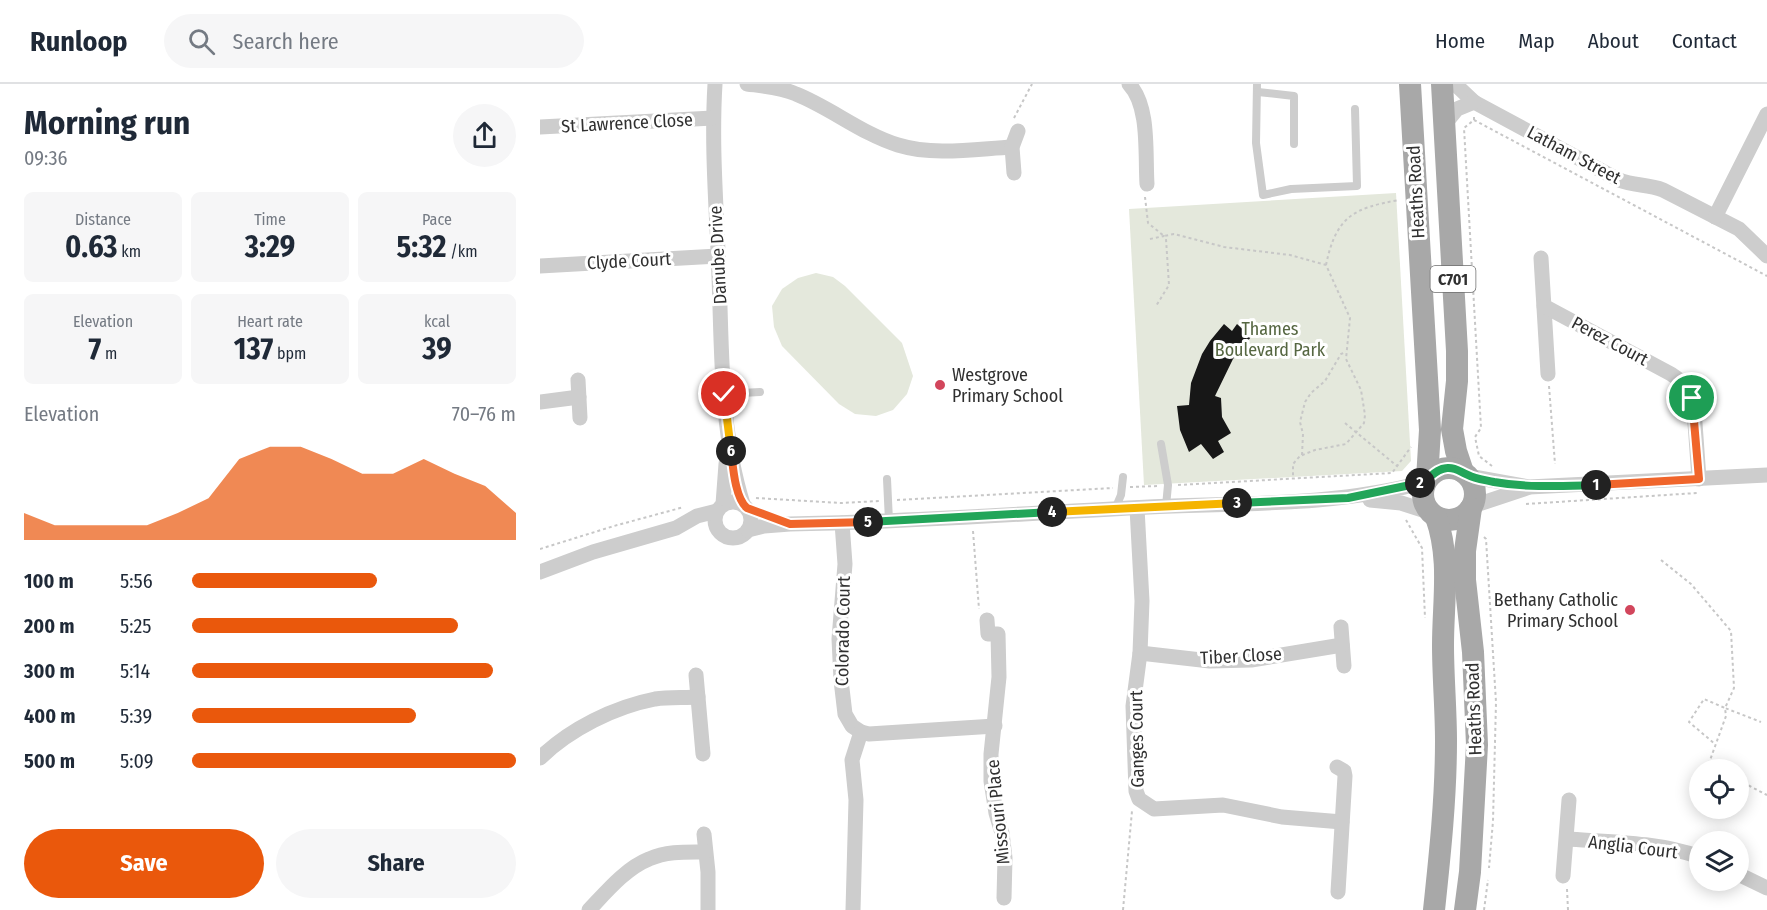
<!DOCTYPE html>
<meta charset="utf-8">
<style>
body{margin:0;font-family:"Fira Sans Condensed",sans-serif;background:#f6f6f7;color:#1f2937;height:100vh;display:flex;flex-direction:column;font-size:22px;white-space:nowrap}
*{box-sizing:border-box;margin:0}
p{font-size:20px;color:#747a83}
.icon{flex:none;width:33px;height:33px;fill:none;stroke:currentColor;stroke-width:2;stroke-linecap:round;stroke-linejoin:round}
.map{position:relative;flex:1;overflow:hidden}
.sheet{display:flex;flex-direction:column;background:#fff;width:540px}
.sheet>*{flex:none}
.buttons{position:absolute;left:1149px;top:675px;display:grid;gap:12px}
.buttons a{display:grid;place-items:center;width:60px;height:60px;border-radius:50%;background:#fff;box-shadow:0 3px 15px #0003;font-size:30px}
.pin{position:absolute;display:grid;place-items:center;width:51px;height:51px;color:#fff;margin:-26px;border:3px solid #fff;border-radius:50%;box-shadow:0 2px 6px #0007}
.km{position:absolute;width:30px;height:30px;margin:-15px;border-radius:50%;background:#222;color:#fff;font-size:16px;line-height:30px;text-align:center}
.round{display:grid;place-items:center;flex:none;width:63px;height:63px;border-radius:32px;background:#f6f6f7}
.headline{display:flex;align-items:center;justify-content:space-between;height:102px;padding:0 24px}
h1{font-size:33px;font-weight:700;line-height:45px}
.metrics{display:grid;grid-template-columns:repeat(3,1fr);gap:9px;height:102px;padding:6px 24px}
.metrics div{display:grid;align-content:center;border-radius:9px;background:#f6f6f7;text-align:center}
.metrics b{font-size:30px;font-weight:700}
.metrics small{font-size:16px;font-weight:400}
.metrics p{font-size:16px}
.chart{height:168px;padding:12px 24px}
.chart p{display:flex;justify-content:space-between}
.chart svg{width:100%;height:108px;margin-top:6px;fill:#ea580c;opacity:.7}
.cta{display:flex;gap:12px;margin-top:auto;padding:12px 24px}
.cta a{flex:1;height:69px;border-radius:36px;background:#ea580c;color:#fff;font-size:24px;font-weight:700;line-height:69px;text-align:center}
.cta a+a{background:#f6f6f7;color:#1f2937}
ul{padding:0 24px;list-style:none;font-size:20px}
li{display:grid;grid-template-columns:96px 72px 1fr;align-items:center;height:45px}
li i{height:15px;border-radius:8px;background:#ea580c}
header{display:flex;align-items:center;gap:36px;box-sizing:border-box;height:84px;padding:0 30px;background:#fff;border-bottom:2px solid #e0e1e3}
header strong{font-size:28px}
nav{display:flex;gap:33px;margin-inline-start:auto;font-size:21px}
.search{width:420px;height:54px;background:#f6f6f7;display:flex;align-items:center;gap:15px;box-sizing:border-box;padding:0 21px;border-radius:33px;color:#747a83;font-size:22px}
main{display:flex;flex:1;min-height:0}
.map>svg:first-child{display:block}
.green{fill:#e4e8dc}
.building{fill:#171717}
.lines{fill:none;stroke-linecap:round;stroke-linejoin:round}
.path{stroke:#c7c7c7;stroke-width:2;stroke-dasharray:3 3;stroke-linecap:butt}
.lane{stroke:#cdcdcd;stroke-width:8}
.street{stroke:#cdcdcd;stroke-width:15}
.primary{stroke:#a8a8a8;stroke-width:22}
.split-1-casing{stroke:#fff;stroke-width:12}
.split-2-casing{stroke:#fff;stroke-width:12}
.split-3-casing{stroke:#fff;stroke-width:12}
.split-4-casing{stroke:#fff;stroke-width:12}
.split-5-casing{stroke:#fff;stroke-width:12}
.split-6-casing{stroke:#fff;stroke-width:12}
.split-7-casing{stroke:#fff;stroke-width:12}
.split-1{stroke:#f0652b;stroke-width:8}
.split-2{stroke:#22a559;stroke-width:8}
.split-3{stroke:#22a559;stroke-width:8}
.split-4{stroke:#f5b400;stroke-width:8}
.split-5{stroke:#22a559;stroke-width:8}
.split-6{stroke:#f0652b;stroke-width:8}
.split-7{stroke:#f5b400;stroke-width:8}
.poi-dot{fill:#d2465c;stroke:#fff;stroke-width:2}
.labels{text-anchor:middle;dominant-baseline:central;stroke-width:6;stroke-linejoin:round;paint-order:stroke}
.shield{fill:#fff;stroke:#6e6e6e;stroke-width:1.5}
.shield-label{font-size:16px;font-weight:bold;fill:#303030}
.street-label{font-size:18px;fill:#303030;stroke:#fff}
.park-label{font-size:18px;fill:#566742;stroke:#fff}
.poi-label{font-size:18px;fill:#303030;stroke:#fff;text-anchor:start}
</style>
<header>
<strong>Runloop</strong>
<div class="search"><svg class="icon" aria-label="search" viewBox="0 0 24 24"><circle cx="10" cy="10" r="6"/><path d="M15 15l6 6"/></svg>Search here</div>
<nav><a>Home</a><a>Map</a><a>About</a><a>Contact</a></nav>
</header>
<main>
<section class="sheet">
<div class="headline"><div><h1>Morning run</h1><p>09:36</p></div><a class="round"><svg class="icon" aria-label="share" viewBox="0 0 24 24"><path d="M12 15V3M7 8l5-5 5 5M5 13v7h14v-7"/></svg></a></div>
<div class="metrics">
<div><p>Distance</p><b>0.63<small> km</small></b></div>
<div><p>Time</p><b>3:29</b></div>
<div><p>Pace</p><b>5:32<small> /km</small></b></div>
</div>
<div class="metrics">
<div><p>Elevation</p><b>7<small> m</small></b></div>
<div><p>Heart rate</p><b>137<small> bpm</small></b></div>
<div><p>kcal</p><b>39</b></div>
</div>
<div class="chart"><p><span>Elevation</span>70–76 m</p>
<svg viewBox="0 0 160 44" preserveAspectRatio="none"><path d="M0 44V33L10 38L20 38L30 38L40 38L50 33L60 27L70 11L80 6L90 6L100 11L110 17L120 17L130 11L140 17L150 22L160 33V44z"/></svg>
</div>
<ul>
<li><b>100 m</b>5:56<i style="width:57%"></i></li>
<li><b>200 m</b>5:25<i style="width:82%"></i></li>
<li><b>300 m</b>5:14<i style="width:93%"></i></li>
<li><b>400 m</b>5:39<i style="width:69%"></i></li>
<li><b>500 m</b>5:09<i style="width:100%"></i></li>
</ul>
<div class="cta"><a>Save</a><a>Share</a></div>
</section>
<div class="map">
<svg width="1227" height="826" viewBox="0 0 1227 826">
<rect width="100%" height="100%" fill="#fff"/>
<g class="green">
<polygon points="856,109 871,377 862,387 604,401 589,125"/>
<polygon points="276,189 293,193 305,202 362,259 373,292 367,310 353,326 336,332 315,330 299,320 242,262 234,243 232,222 242,205 258,194"/>
</g>
<polygon class="building" points="684,240 692,247 697,240 711,253 693,275 675,312 681,314 682,333 691,349 678,357 684,368 673,375 661,360 649,368 640,346 637,322 649,321 651,299 662,270 670,257"/>
<g class="lines">
<g class="path">
<polyline points="934,33 934,36 924,44 941,344 935,353 939,372 952,382"/>
<polyline points="474,34 492,0"/>
<polyline points="934,36 1227,192"/>
<polyline points="605,113 608,139 624,152 634,150 684,163 750,171 786,181 810,234 806,275 821,306 825,331 824,339 806,360 775,366 760,372 753,380 753,394"/>
<polyline points="610,155 624,152 626,155 629,201 616,222"/>
<path d="M786,181C796,132 814,124 859,116"/>
<polyline points="1009,302 1015,380"/>
<polyline points="805,339 857,382"/>
<polyline points="762,371 763,350 760,338 765,318 771,309 785,297 801,270 806,268"/>
<polyline points="638,401 852,389 871,363"/>
<polyline points="590,403 618,402"/>
<polyline points="216,414 301,419 339,417"/>
<polyline points="357,416 573,404"/>
<polyline points="986,420 1157,409"/>
<polyline points="866,436 882,464 885,534"/>
<polyline points="433,447 439,525"/>
<polyline points="944,453 946,455 956,618 953,737 949,784"/>
<polyline points="0,465 74,442 144,423"/>
<polyline points="1121,476 1151,500 1191,547 1194,604 1185,624 1221,638"/>
<polyline points="1170,686 1169,679 1186,632 1185,624 1164,615 1149,638 1175,660"/>
<polyline points="1198,696 1227,711"/>
<polyline points="1027,805 1028,826"/>
<polyline points="583,826 592,727"/>
<polyline points="944,826 948,796"/>
</g>
<g class="lane">
<polyline points="717,0 716,59 723,111 751,105 817,102 815,25"/>
<polyline points="718,8 754,12 754,60"/>
<polyline points="184,310 220,308"/>
<polyline points="621,360 628,401 626,422"/>
<polyline points="347,395 349,437"/>
<polyline points="575,425 581,411 583,393"/>
</g>
<g class="street">
<path d="M175,0C171,65 177,128 179,193C182,268 180,347 203,420"/>
<path d="M207,0C223,2 240,3 256,10C291,24 322,50 358,61C394,72 435,65 472,63"/>
<path d="M589,0C610,22 605,70 607,100"/>
<path d="M915,0L934,18L1079,96C1094,102 1108,100 1123,106L1199,145L1227,172"/>
<polyline points="904,41 917,25 934,18"/>
<polyline points="0,43 173,34"/>
<polyline points="474,89 472,63 478,47"/>
<polyline points="1175,133 1227,30"/>
<polyline points="1001,174 1008,290"/>
<polyline points="0,182 178,172"/>
<path d="M1004,222L1131,290C1145,299 1151,308 1154,325L1159,395"/>
<polyline points="38,296 40,334"/>
<polyline points="0,318 39,313"/>
<polyline points="928,392 989,403 1227,391"/>
<polyline points="830,416 861,419 889,428"/>
<circle cx="193" cy="436" r="18"/>
<polyline points="183,420 186,380"/>
<polyline points="933,422 987,404"/>
<polyline points="597,424 602,517 600,569 593,622 596,707 599,715 614,725 683,721 742,733 802,738"/>
<polyline points="302,439 305,480 299,555 301,596 305,630 312,642 321,648 312,676 316,716 313,826"/>
<path d="M208,446L224,442L250,440C370,438 489,429 609,423C700,419 797,422 885,398"/>
<polyline points="0,488 53,468 136,444 157,432 177,427"/>
<polyline points="447,536 448,550 458,550 459,593 451,670 451,697 456,729 462,749 465,774 464,814"/>
<polyline points="801,543 804,582"/>
<polyline points="600,569 670,577 711,576 802,561"/>
<polyline points="156,591 163,670"/>
<polyline points="321,648 329,650 455,642"/>
<path d="M0,674C30,645 74,623 115,615C129,613 144,614 158,613"/>
<polyline points="797,683 804,687 805,692 798,808"/>
<polyline points="164,750 168,788 168,826"/>
<path d="M1027,755C1071,758 1118,758 1160,773"/>
<polyline points="1198,790 1227,804"/>
<polyline points="1023,792 1029,716"/>
<path d="M49,826C66,808 86,784 109,775C127,767 146,768 165,768"/>
</g>
<g class="primary">
<polyline points="870,0 890,346 887,395"/>
<polyline points="902,0 917,267 917,297 912,345 916,367 923,388"/>
<circle cx="909" cy="410" r="26"/>
<path d="M894,826C900,770 906,713 906,657C906,625 903,593 903,561C903,517 911,475 896,433"/>
<polyline points="925,826 930,788 937,661 933,568 925,496 925,467 931,424"/>
</g>
</g>
<g class="lines">
<defs>
<polyline id="split-1" points="1056,401 1159,395 1152,314"/>
<path id="split-2" d="M880,399C890,396 894,385 907,384C916,383 920,388 928,391C935,395 946,396 954,398C988,404 1021,402 1056,401"/>
<polyline id="split-3" points="697,419 808,414 880,399"/>
<polyline id="split-4" points="512,428 697,419"/>
<polyline id="split-5" points="328,438 512,428"/>
<path id="split-6" d="M191,367C193,383 195,414 207,424L250,440L328,438"/>
<polyline id="split-7" points="184,310 191,367"/>
</defs>
<use href="#split-1" class="split-1-casing"/>
<use href="#split-2" class="split-2-casing"/>
<use href="#split-3" class="split-3-casing"/>
<use href="#split-4" class="split-4-casing"/>
<use href="#split-5" class="split-5-casing"/>
<use href="#split-6" class="split-6-casing"/>
<use href="#split-7" class="split-7-casing"/>
<use href="#split-1" class="split-1"/>
<use href="#split-2" class="split-2"/>
<use href="#split-3" class="split-3"/>
<use href="#split-4" class="split-4"/>
<use href="#split-5" class="split-5"/>
<use href="#split-6" class="split-6"/>
<use href="#split-7" class="split-7"/>
</g>
<g class="poi-dot">
<circle cx="400" cy="301" r="6"/>
<circle cx="1090" cy="526" r="6"/>
</g>
<g class="labels">
<rect class="shield" x="890.5" y="182" width="45" height="26" rx="4.5"/>
<g class="shield-label">
<text x="913" y="195">C701</text>
</g>
<g class="street-label">
<text transform="translate(87 39) rotate(-3)">St Lawrence Close</text>
<text transform="translate(1034 71) rotate(28)">Latham Street</text>
<text transform="translate(876 108) rotate(-93)">Heaths Road</text>
<text transform="translate(178 171) rotate(-93)">Danube Drive</text>
<text transform="translate(89 177) rotate(-3)">Clyde Court</text>
<text transform="translate(1070 257) rotate(28)">Perez Court</text>
<text transform="translate(303 547) rotate(-89)">Colorado Court</text>
<text transform="translate(701 572) rotate(-3)">Tiber Close</text>
<text transform="translate(934 625) rotate(-92)">Heaths Road</text>
<text transform="translate(597 655) rotate(-91)">Ganges Court</text>
<text transform="translate(458 728) rotate(-96)">Missouri Place</text>
<text transform="translate(1093 763) rotate(7)">Anglia Court</text>
</g>
<g class="park-label">
<text x="730" y="245">Thames<tspan x="730" dy="21">Boulevard Park</tspan></text>
</g>
<g class="poi-label">
<text x="412" y="291">Westgrove<tspan x="412" dy="21">Primary School</tspan></text>
<text x="1078" y="516" text-anchor="end">Bethany Catholic<tspan x="1078" dy="21">Primary School</tspan></text>
</g>
</g>
</svg>
<div class="buttons">
<a><svg class="icon" aria-label="locate" viewBox="0 0 24 24"><circle cx="12" cy="12" r="6"/><path d="M12 2v4M12 18v4M2 12h4M18 12h4"/></svg></a>
<a><svg class="icon" aria-label="layers" viewBox="0 0 24 24"><path d="M12 4l9 5-9 5-9-5zM3 14l9 5 9-5"/></svg></a>
</div>
<div class="pin" style="left:1152px;top:314px;background:#1e9e55"><svg class="icon" aria-label="arrive" viewBox="0 0 24 24"><path d="M6 21V4h12l-3 4 3 4H6"/></svg></div>
<div class="pin" style="left:184px;top:310px;background:#d93025"><svg class="icon" aria-label="check" viewBox="0 0 24 24"><path d="M5 12l5 5 9-10"/></svg></div>
<b class="km" style="left:1056px;top:401px">1</b>
<b class="km" style="left:880px;top:399px">2</b>
<b class="km" style="left:697px;top:419px">3</b>
<b class="km" style="left:512px;top:428px">4</b>
<b class="km" style="left:328px;top:438px">5</b>
<b class="km" style="left:191px;top:367px">6</b>
</div>
</main>
